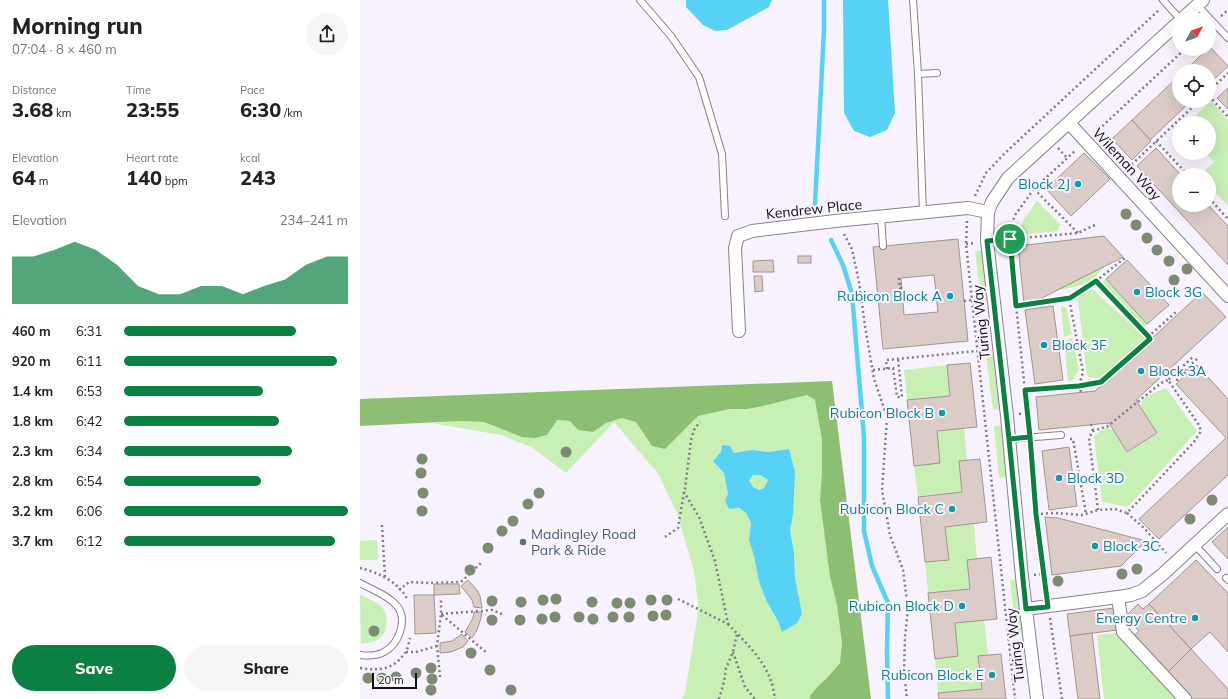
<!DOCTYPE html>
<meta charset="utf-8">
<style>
body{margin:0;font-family:Mulish,sans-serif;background:#f6f6f6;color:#222;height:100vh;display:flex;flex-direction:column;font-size:15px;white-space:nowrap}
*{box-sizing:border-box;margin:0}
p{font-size:13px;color:#767676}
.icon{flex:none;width:22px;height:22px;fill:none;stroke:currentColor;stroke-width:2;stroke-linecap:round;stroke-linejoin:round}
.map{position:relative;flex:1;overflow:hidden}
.sheet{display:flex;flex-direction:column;background:#fff;width:360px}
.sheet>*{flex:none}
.needle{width:26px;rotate:50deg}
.buttons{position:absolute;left:812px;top:12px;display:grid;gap:8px}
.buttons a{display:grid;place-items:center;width:44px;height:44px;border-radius:50%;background:#fff;box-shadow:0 4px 16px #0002;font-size:20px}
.scale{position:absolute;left:12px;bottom:10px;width:45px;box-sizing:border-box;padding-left:4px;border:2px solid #110e12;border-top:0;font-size:11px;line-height:14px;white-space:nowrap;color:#110e12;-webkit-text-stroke:3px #f8f1fe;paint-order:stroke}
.pin{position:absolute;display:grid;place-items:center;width:34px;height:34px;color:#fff;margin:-17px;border:2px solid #fff;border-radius:50%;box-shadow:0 1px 4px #0007}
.round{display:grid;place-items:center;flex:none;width:42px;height:42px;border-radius:21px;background:#f6f6f6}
.headline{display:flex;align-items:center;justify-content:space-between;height:68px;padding:0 12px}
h1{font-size:22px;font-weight:800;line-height:30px}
.stats{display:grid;grid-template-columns:repeat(3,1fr);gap:6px;height:68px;padding:4px 12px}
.stats div{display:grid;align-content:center}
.stats b{font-size:20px;font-weight:800}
.stats small{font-size:11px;font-weight:400}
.stats p{font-size:11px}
.chart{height:112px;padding:8px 12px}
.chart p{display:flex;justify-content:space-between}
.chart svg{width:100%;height:72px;margin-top:4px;fill:#0b8043;opacity:.7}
.button{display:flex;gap:8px;margin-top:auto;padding:8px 12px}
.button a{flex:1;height:46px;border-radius:24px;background:#0b8043;color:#fff;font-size:16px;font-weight:800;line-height:46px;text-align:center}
.button a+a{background:#f6f6f6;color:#222}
ul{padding:0 12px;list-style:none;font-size:13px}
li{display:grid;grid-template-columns:64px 48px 1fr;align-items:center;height:30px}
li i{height:10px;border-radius:5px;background:#0b8043}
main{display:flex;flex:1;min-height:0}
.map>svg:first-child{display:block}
.green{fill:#c8efb4;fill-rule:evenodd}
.forest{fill:#8cbf71}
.water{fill:#55d2f5;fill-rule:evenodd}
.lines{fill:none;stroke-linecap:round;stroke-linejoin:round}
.stream{stroke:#55d2f5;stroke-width:4.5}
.building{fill:#dcccc8;stroke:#a39491;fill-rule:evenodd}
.lane-casing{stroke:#88828d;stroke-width:8}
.street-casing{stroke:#88828d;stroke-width:14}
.path{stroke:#817c84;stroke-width:2.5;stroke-dasharray:2 3;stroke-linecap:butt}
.lane{stroke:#fff;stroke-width:6}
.street{stroke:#fff;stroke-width:12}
.tree{fill:#7c8b72}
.route-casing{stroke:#fff;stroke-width:8}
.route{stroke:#0b8043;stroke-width:5}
.culture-dot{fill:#0f9aa8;stroke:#f8f1fe;stroke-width:1.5}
.service-dot{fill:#5c6f8a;stroke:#f8f1fe;stroke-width:1.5}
.labels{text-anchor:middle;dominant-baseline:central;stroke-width:4;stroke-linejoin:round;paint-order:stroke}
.street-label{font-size:14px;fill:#110e12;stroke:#f8f1fe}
.culture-label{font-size:14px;fill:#0d838f;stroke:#f8f1fe;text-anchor:end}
.service-label{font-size:14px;fill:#4e5e75;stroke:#f8f1fe;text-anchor:start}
</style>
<main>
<section class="sheet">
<div class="headline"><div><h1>Morning run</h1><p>07:04 · 8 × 460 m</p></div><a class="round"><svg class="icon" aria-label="share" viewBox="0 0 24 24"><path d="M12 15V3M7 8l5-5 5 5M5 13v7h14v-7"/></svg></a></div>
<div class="stats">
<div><p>Distance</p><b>3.68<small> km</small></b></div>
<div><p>Time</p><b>23:55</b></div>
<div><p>Pace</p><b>6:30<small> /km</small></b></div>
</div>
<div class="stats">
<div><p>Elevation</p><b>64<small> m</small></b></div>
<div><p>Heart rate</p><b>140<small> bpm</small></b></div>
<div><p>kcal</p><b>243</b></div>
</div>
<div class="chart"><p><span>Elevation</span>234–241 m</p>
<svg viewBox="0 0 160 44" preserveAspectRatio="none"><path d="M0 44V15L10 15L20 11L30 6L40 11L50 20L60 33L70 38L80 38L90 33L100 33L110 38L120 33L130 29L140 20L150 15L160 15V44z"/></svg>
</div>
<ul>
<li><b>460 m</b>6:31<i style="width:77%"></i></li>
<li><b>920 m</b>6:11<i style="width:95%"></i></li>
<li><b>1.4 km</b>6:53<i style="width:62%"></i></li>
<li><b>1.8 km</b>6:42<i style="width:69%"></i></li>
<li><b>2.3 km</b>6:34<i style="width:75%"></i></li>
<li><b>2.8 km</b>6:54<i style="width:61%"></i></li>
<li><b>3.2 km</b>6:06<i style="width:100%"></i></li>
<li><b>3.7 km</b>6:12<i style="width:94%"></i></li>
</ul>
<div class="button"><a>Save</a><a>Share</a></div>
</section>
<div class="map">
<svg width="868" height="699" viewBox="0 0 868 699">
<rect width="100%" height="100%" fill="#f8f1fe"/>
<g class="green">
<polygon points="851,101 868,120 868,206 849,185 849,175 840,175 854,162 846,153 849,153 849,123 828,123"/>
<polygon points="677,201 700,224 698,231 658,235 664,219"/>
<polygon points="624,250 629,300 621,301 615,251"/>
<path d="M745,266C729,286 721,286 697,290Z"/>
<polygon points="746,279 787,324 783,329 741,284"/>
<polygon points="731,290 734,290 784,337 784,342 742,379 729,377 727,375 718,300 719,297"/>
<polygon points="701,306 706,307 712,334 704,337"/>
<polygon points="712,338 719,370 713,380 708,381 704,341"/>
<polygon points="626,355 635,355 642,409 633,410"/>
<polygon points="587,365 590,396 547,400 544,370"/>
<polygon points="806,388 837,431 768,507 742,502 734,437 740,431 748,427 754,431 768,452 797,434 780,405 785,397"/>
<path d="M446,395L455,400L462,440V471L460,500L470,577L477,605L482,643L480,663L467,678L458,686L449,697L451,699H322L325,693L337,619L338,603L334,571L317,513L299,475L254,422L206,473L173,448L141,435L72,423L100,421L124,422L162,437L187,435L196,420L210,421L233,432L246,423L263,418L276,422L292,446L329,423L338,416L370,409H386L399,407ZM429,449L433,494V515L430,530L434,552L435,578L442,614L422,632L418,621L407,602L399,582L394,556L389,540L391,523L386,513L379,508L368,494L364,473L353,461L361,452L374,453L392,450L408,452Z"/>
<polygon points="644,425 648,477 639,478 634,426"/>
<polygon points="604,428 607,460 602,492 558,496 554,466 580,463 577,431"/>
<polygon points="393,475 400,475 408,480 404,488 399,490 393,487 389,480"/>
<polygon points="614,524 617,559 607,560 610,589 568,593 565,562 588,559 585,527"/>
<polygon points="17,540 18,560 0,560 0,541"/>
<polygon points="660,579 666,634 656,635 650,580"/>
<path d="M0,595C6,597 14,601 20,605C29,613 29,631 19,639C14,642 7,643 1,644Z"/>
<polygon points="624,620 628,655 618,657 622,689 578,693 575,659 598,656 595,623"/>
<polygon points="757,633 818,699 744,699 737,635"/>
</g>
<polygon class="forest" points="472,381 511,699 451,699 449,697 458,686 467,678 480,663 482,643 477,605 470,577 460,500 462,471 462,440 455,400 447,395 399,407 386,409 370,409 338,416 305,449 292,446 276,422 262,418 246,423 233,432 218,430 210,421 197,420 187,435 175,438 162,437 124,422 100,421 0,426 0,399"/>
<g class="water">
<polygon points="326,0 412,0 409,7 367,30 355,31 343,25 326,7"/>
<polygon points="483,0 528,0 535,113 527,130 510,137 494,131 484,113"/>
<path d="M362,445L370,446L374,453L392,450L408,452L429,449L435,472L433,515L430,530L434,552L435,578L442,614L437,623L422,632L418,621L407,602L399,582L394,556L389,540L391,523L386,513L379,508L369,509L365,501L368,494L364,473L353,461L361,452ZM393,475H400L408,480L404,488L399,490L393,487L389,480Z"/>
</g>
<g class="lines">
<g class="stream">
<polyline points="455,204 464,30 464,0"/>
<polyline points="471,240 483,265 492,294 504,437 504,531 512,566 528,603 527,650 528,699"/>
</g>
</g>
<g class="building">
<polygon points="850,47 868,66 849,84 849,71 824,71 848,49 849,49"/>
<polygon points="819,76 819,101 831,101 790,140 772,120"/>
<polygon points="868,88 868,109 857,98"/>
<polygon points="772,120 791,141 772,160 752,139"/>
<polygon points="796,148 821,175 819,175 819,205 848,205 868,226 868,265 777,166"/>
<polygon points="724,153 750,179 711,216 686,189"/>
<polygon points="744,236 763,257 676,301 664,303 658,246"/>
<path d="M598,239L608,341L523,349L513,247ZM574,275L578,312L544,315L541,278Z"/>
<rect x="438" y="256" width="13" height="7"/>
<polygon points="413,260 414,272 393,272 393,261"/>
<polygon points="767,260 809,305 787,324 746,279"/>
<polygon points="394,276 402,276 403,291 395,292"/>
<polygon points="842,292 866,317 776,400 797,433 767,452 749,423 679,430 676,397 735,391"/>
<polygon points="693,306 703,380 675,384 665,310"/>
<polygon points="610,363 617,427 577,431 580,463 554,466 547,400 590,396 587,365"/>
<polygon points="837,365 868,399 868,475 799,539 779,519 866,438 816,384"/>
<polygon points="709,447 717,506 689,510 682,451"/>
<polygon points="620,459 627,522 585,527 589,560 565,562 558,497 602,492 599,461"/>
<polygon points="685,517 698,518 786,541 761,566 692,575"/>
<polygon points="868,527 868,559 852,542"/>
<polygon points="631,557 637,619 595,623 598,656 575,659 568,593 610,589 607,560"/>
<polygon points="836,560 868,593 868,652 850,632 831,649 789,604"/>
<polygon points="108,580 117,590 120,596 122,608 114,607 112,600 101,586"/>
<polygon points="74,584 99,584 100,594 74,595"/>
<polygon points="54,595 74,595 76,633 55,634"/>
<polygon points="778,604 783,609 789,604 831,649 807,673 773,636 779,631 765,617"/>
<polygon points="754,608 757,630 710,636 707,614"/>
<polygon points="114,612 122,612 121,618 117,630 112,638 105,632 113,618"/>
<polygon points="732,633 740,699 718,699 710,636"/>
<polygon points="102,634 108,641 103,647 91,652 80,653 80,643 92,641"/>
<polygon points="831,649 868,689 868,699 832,699 807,673"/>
<polygon points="641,654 646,699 579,699 578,693 622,689 618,656"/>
</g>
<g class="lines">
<defs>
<g id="lane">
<polyline points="280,0 311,36 339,77 362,154 365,216"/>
<polyline points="553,0 558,74 563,213"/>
<polyline points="803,0 820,19"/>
<polyline points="837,5 868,38"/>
<polyline points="558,74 577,73"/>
<polyline points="521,217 523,246"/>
<polyline points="649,439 701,435"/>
<polyline points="835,545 857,569"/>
<polyline points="866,578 868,580"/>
<path d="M0,583C12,590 28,595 37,606C48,620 39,644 24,652C17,656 8,656 0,655"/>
</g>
<g id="street">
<polyline points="822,19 843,0"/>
<polyline points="709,123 868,296"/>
<polyline points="379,331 375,248 378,236 392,231 475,221 608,208 628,212"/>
<polyline points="758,597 763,632 825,699"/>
<polyline points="666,609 758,597 771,595 782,591 793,582 803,574 868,514"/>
<polyline points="677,699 662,577 647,416 627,241 628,212 632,202 648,178 819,22"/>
</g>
</defs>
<use href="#lane" class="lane-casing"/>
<use href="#street" class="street-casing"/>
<g class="path">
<polyline points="861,16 868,10"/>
<polyline points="849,91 868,73"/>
<polyline points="849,96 868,117"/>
<polyline points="735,133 825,49"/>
<polyline points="796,141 828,175"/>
<polyline points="698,148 707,158"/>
<polyline points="768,168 839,101"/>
<polyline points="674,189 718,233"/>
<polyline points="615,196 626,173 645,153 799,10"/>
<polyline points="849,198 868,219"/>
<polyline points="607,221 606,244 655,699"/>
<polyline points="484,234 492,249 499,282 505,326 514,379 527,417 522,490 530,535 543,570 548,609 545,637 544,672 547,699"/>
<polyline points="640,240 718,233 737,224"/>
<polyline points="606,244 615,243"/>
<polyline points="538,279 539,279 540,288 542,288"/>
<polyline points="736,281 789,336 816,312"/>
<polyline points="604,301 612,300"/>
<polyline points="656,306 709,298 736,281 766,257"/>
<polyline points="833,368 831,367 817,380 816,378 837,359"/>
<polyline points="527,369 526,360 617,351"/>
<polyline points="513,370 533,368 537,397 542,397 538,358"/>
<polyline points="665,390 719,386 723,372 709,298"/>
<polyline points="721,392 719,386 741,382 790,339 789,336"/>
<polyline points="659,414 668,413"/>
<polyline points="731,424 733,431"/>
<polyline points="669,428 649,239 650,229 655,215 674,189 716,150"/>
<polyline points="710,439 713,439 726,514"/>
<polyline points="671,447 676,514 686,593"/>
<polyline points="738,510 729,438 733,431 748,426 801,383 808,380"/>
<polyline points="767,513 785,529 806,553"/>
<polyline points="676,514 695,513 722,515 738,510 755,509 767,513 834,442 841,431 839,425 808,380 834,356"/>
<polyline points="22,525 25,578"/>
<polyline points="305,537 318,528 324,492 325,489 331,440 334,430 340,422"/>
<path d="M0,568C17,572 39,582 47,599"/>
<polyline points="674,575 684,574"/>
<polyline points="39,590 49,582 69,583 101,582 121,563"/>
<polyline points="318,599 368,624 355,561 339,517 324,492"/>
<polyline points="81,614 132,610 142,614"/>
<polyline points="82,615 127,653"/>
<polyline points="690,618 702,699"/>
<path d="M368,624C384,641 403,658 411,681C413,686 414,693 415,699"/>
<polyline points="46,652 56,652 77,646"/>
<polyline points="373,652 385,687 395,699"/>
<path d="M0,668C19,671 33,670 45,653C48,649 49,642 50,638"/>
<polyline points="80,677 77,646 81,614 81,598"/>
<polyline points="359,699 364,682 366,668 373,652 377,634"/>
</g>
<use href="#lane" class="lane"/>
<use href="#street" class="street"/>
</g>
<g class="tree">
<circle cx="766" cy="214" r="5.5"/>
<circle cx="776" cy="225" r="5.5"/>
<circle cx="787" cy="238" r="5.5"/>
<circle cx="797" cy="250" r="5.5"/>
<circle cx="809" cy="261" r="5.5"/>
<circle cx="827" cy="269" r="5.5"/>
<circle cx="814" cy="280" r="5.5"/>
<circle cx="206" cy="452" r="5.5"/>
<circle cx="62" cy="459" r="5.5"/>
<circle cx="61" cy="473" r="5.5"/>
<circle cx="63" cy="493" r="5.5"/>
<circle cx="179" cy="493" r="5.5"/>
<circle cx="852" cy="500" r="5.5"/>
<circle cx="168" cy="504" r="5.5"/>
<circle cx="62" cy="511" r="5.5"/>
<circle cx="830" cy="519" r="5.5"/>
<circle cx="153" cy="521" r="5.5"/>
<circle cx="142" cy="531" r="5.5"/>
<circle cx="128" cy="548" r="5.5"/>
<circle cx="777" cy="569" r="5.5"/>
<circle cx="110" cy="570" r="5.5"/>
<circle cx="762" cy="574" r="5.5"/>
<circle cx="698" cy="581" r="5.5"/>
<circle cx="196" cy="599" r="5.5"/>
<circle cx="183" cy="600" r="5.5"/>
<circle cx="291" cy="600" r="5.5"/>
<circle cx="307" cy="600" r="5.5"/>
<circle cx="132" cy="601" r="5.5"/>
<circle cx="161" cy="602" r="5.5"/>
<circle cx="232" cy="602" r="5.5"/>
<circle cx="257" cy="603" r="5.5"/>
<circle cx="270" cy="603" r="5.5"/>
<circle cx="306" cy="615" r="5.5"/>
<circle cx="293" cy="616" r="5.5"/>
<circle cx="195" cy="617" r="5.5"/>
<circle cx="219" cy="617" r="5.5"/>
<circle cx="253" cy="617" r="5.5"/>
<circle cx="269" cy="617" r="5.5"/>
<circle cx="182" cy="619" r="5.5"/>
<circle cx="233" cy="619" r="5.5"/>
<circle cx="132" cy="620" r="5.5"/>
<circle cx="160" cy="620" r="5.5"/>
<circle cx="14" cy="631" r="5.5"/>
<circle cx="111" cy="653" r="5.5"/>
<circle cx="71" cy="668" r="5.5"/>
<circle cx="130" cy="670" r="5.5"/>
<circle cx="56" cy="673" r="5.5"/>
<circle cx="36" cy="677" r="5.5"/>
<circle cx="8" cy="678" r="5.5"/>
<circle cx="22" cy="678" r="5.5"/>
<circle cx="72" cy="679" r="5.5"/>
<circle cx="71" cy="690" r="5.5"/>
<circle cx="151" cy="690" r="5.5"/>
</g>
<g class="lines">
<defs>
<polyline id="route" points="650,239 627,241 649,439 670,437 676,514 688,607 666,609 649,439 670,437 665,390 719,386 741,382 790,339 788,336 736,281 710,298 656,306 650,239"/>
</defs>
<use href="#route" class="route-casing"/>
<use href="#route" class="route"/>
</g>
<g class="culture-dot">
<circle cx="718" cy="184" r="4"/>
<circle cx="777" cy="292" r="4"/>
<circle cx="590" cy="296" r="4"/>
<circle cx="684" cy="345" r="4"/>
<circle cx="781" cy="371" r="4"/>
<circle cx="582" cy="413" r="4"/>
<circle cx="699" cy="478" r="4"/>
<circle cx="592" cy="509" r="4"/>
<circle cx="735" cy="546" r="4"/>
<circle cx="602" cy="606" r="4"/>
<circle cx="835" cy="618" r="4"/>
<circle cx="632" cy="675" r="4"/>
</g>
<circle class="service-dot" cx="163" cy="542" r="4"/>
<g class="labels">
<g class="street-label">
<text transform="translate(767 164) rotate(47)">Wileman Way</text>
<text transform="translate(454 209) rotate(-6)">Kendrew Place</text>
<text transform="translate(621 322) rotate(-96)">Turing Way</text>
<text transform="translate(655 645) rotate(-97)">Turing Way</text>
</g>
<g class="culture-label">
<text x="710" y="184">Block 2J</text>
<text x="785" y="292" text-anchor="start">Block 3G</text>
<text x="582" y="296">Rubicon Block A</text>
<text x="692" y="345" text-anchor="start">Block 3F</text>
<text x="789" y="371" text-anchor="start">Block 3A</text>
<text x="574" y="413">Rubicon Block B</text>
<text x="707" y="478" text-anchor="start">Block 3D</text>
<text x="584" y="509">Rubicon Block C</text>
<text x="743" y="546" text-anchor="start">Block 3C</text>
<text x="594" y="606">Rubicon Block D</text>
<text x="827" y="618">Energy Centre</text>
<text x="624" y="675">Rubicon Block E</text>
</g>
<g class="service-label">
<text x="171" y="534">Madingley Road<tspan x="171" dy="16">Park &amp; Ride</tspan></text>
</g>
</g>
</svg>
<div class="buttons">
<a><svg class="needle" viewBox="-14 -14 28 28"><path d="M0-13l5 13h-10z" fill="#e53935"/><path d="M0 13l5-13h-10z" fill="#767676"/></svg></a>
<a><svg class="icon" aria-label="locate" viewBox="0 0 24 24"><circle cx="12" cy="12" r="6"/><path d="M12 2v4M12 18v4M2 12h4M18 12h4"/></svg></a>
<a>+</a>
<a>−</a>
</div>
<div class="scale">20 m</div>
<div class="pin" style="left:650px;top:239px;background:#1e9e55"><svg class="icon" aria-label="arrive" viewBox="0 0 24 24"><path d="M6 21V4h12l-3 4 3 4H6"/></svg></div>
</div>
</main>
